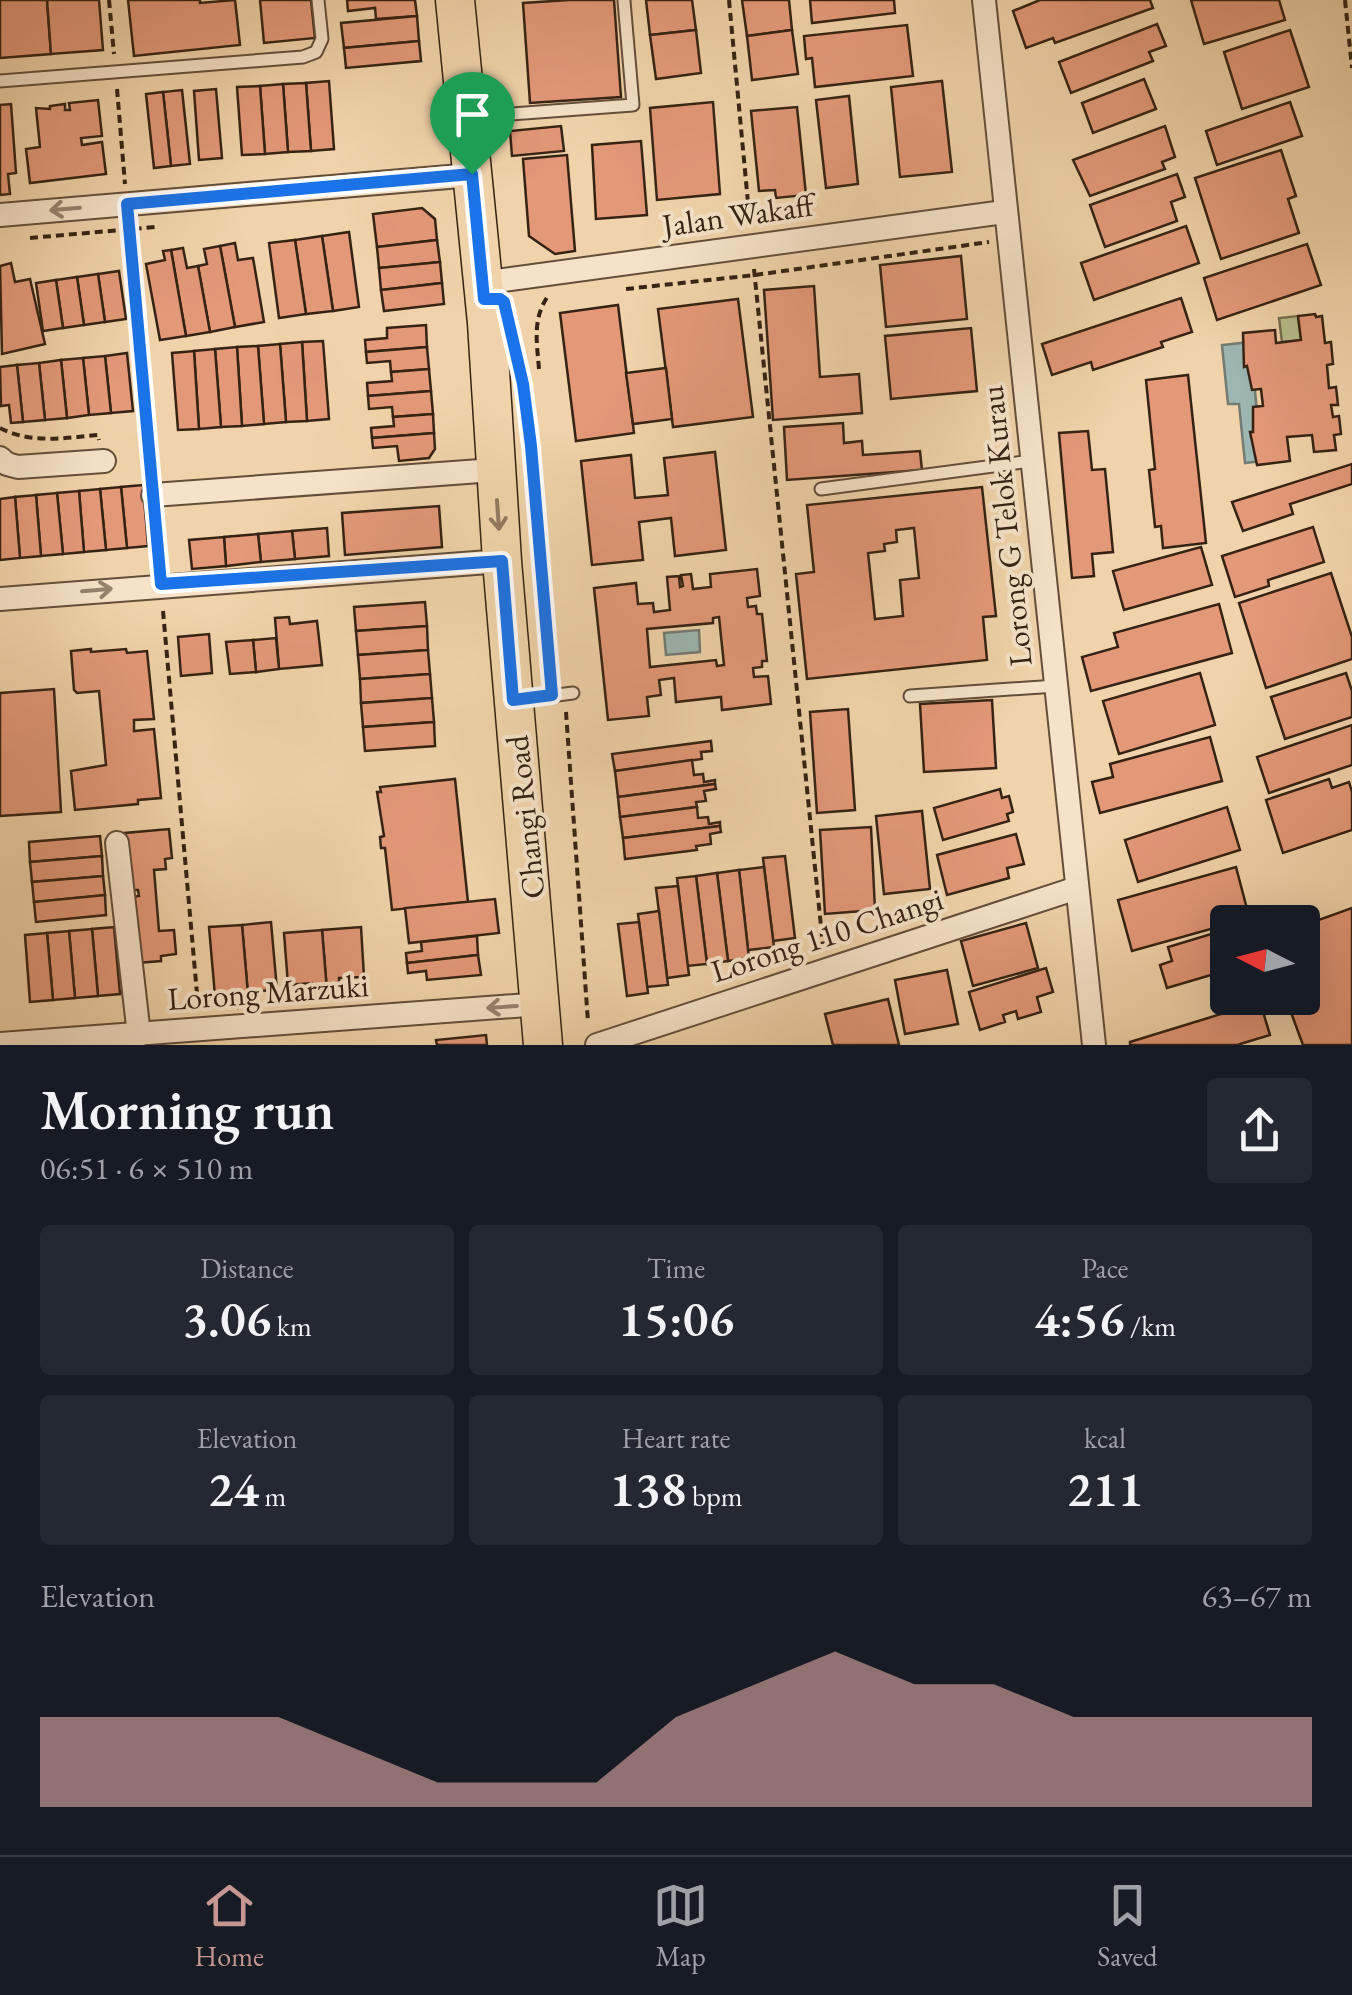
<!DOCTYPE html>
<meta charset="utf-8">
<style>
body{margin:0;font-family:"EB Garamond",serif;background:#242831;color:#f1f3f6;height:100vh;display:flex;flex-direction:column;font-size:38px;white-space:nowrap}
*{box-sizing:border-box;margin:0}
p{font-size:32px;color:#9ea1a6}
.icon{flex:none;width:55px;height:55px;fill:none;stroke:currentColor;stroke-width:2;stroke-linecap:round;stroke-linejoin:round}
.map{position:relative;height:1045px;overflow:hidden}
.sheet{display:flex;flex-direction:column;background:#171b24;flex:1}
.sheet>*{flex:none}
.needle{width:65px;rotate:276deg}
.fabs{position:absolute;left:1210px;top:905px;display:grid;gap:20px}
.fabs a{display:grid;place-items:center;width:110px;height:110px;border-radius:10px;background:#171b24;box-shadow:0 10px 40px #0002;font-size:50px}
.pin{position:absolute;display:grid;place-items:center;width:85px;height:85px;color:#fff;margin:-102px -42px;border-radius:50% 50% 50% 0;rotate:-45deg;box-shadow:0 0 10px #0007}
.pin .icon{rotate:45deg}
.round{display:grid;place-items:center;flex:none;width:105px;height:105px;border-radius:10px;background:#242831}
.summary{display:flex;align-items:center;justify-content:space-between;height:170px;padding:0 40px}
h1{font-size:55px;font-weight:600;line-height:75px}
.metrics{display:grid;grid-template-columns:repeat(3,1fr);gap:15px;height:170px;padding:10px 40px}
.metrics div{display:grid;align-content:center;border-radius:10px;background:#242831;text-align:center}
.metrics b{font-size:50px;font-weight:600}
.metrics small{font-size:28px;font-weight:400}
.metrics p{font-size:28px}
.chart{height:280px;padding:20px 40px}
.chart p{display:flex;justify-content:space-between}
.chart svg{width:100%;height:180px;margin-top:10px;fill:#c59692;opacity:.7}
.dock{display:flex;justify-content:space-around;align-items:center;height:140px;border-top:2px solid #363941;background:#171b24;font-size:28px;color:#9ea1a6}
.dock a{display:grid;justify-items:center;gap:5px}
.dock .current{color:#c59692}
.map>svg:first-child{display:block}
.green{fill:#b6bd8b;stroke:#767050;stroke-width:2.5}
.water{fill:#9cb6b1;stroke:#737b72;stroke-width:2.5}
.building{fill:#e39878;stroke:#362214;stroke-width:2.5;fill-rule:evenodd}
.lines{fill:none;stroke-linecap:round;stroke-linejoin:round}
.lane-casing{stroke:#644e3a;stroke-width:15}
.street-casing{stroke:#644e3a;stroke-width:26}
.primary-casing{stroke:#362214;stroke-width:41}
.path{stroke:#362214;stroke-width:4;stroke-dasharray:8 5;stroke-linecap:butt}
.lane{stroke:#f5e2c8;stroke-width:11}
.street{stroke:#f5e2c8;stroke-width:22}
.primary{stroke:#f0d3aa;stroke-width:38}
.oneway{stroke:#96826e}
.oneway2{stroke:#937a5f}
.route-casing{stroke:#fff;stroke-width:20}
.route{stroke:#1a73e8;stroke-width:12}
.labels{text-anchor:middle;dominant-baseline:central;stroke-width:8;stroke-linejoin:round;paint-order:stroke}
.street-label{font-size:32px;fill:#362214;stroke:#f5e2c8}
</style>
<div class="map">
<svg width="1352" height="1045" viewBox="0 0 1352 1045">
<rect width="100%" height="100%" fill="#f0d3aa"/>
<filter id="stains"><feTurbulence type="fractalNoise" baseFrequency=".002" numOctaves="4"/><feColorMatrix values="0 0 0 0 .2 0 0 0 0 .09 0 0 0 0 .02 0 0 0 .5 -.17"/></filter>
<radialGradient id="worn" r=".72"><stop offset=".6" stop-color="#630" stop-opacity="0"/><stop offset="1" stop-color="#630" stop-opacity=".3"/></radialGradient>
<polygon class="green" points="1298,316 1301,340 1282,342 1279,318"/>
<g class="water">
<polygon points="1250,342 1262,461 1245,463 1239,404 1228,404 1222,345"/>
<polygon points="699,630 700,652 666,655 664,633"/>
</g>
<g class="building">
<polygon points="0,0 47,0 51,54 0,58"/>
<polygon points="47,0 99,0 103,50 51,54"/>
<polygon points="128,0 200,0 200,3 235,0 240,45 134,56"/>
<polygon points="260,0 311,0 315,38 264,43"/>
<polygon points="347,0 415,0 417,16 376,19 375,8 348,11"/>
<polygon points="569,0 614,0 621,97 530,103 523,3"/>
<polygon points="646,0 692,0 696,30 650,35"/>
<polygon points="742,0 789,0 792,30 747,36"/>
<polygon points="810,0 894,0 895,13 812,23"/>
<polygon points="1040,0 1150,0 1153,8 1055,43 1053,38 1026,48 1013,11"/>
<polygon points="1191,0 1279,0 1285,20 1204,44"/>
<polygon points="417,16 419,41 344,48 341,23"/>
<polygon points="1157,24 1166,46 1149,52 1153,61 1071,93 1059,62"/>
<polygon points="907,25 913,76 815,87 812,58 806,59 804,36"/>
<polygon points="696,30 701,73 656,79 650,35"/>
<polygon points="792,30 798,74 752,80 747,36"/>
<polygon points="1290,30 1309,87 1242,109 1224,52"/>
<polygon points="419,41 421,61 346,68 344,48"/>
<polygon points="1144,79 1156,109 1093,133 1082,103"/>
<polygon points="329,81 334,149 311,151 306,83"/>
<polygon points="942,81 952,172 900,177 891,87"/>
<polygon points="306,83 311,151 288,152 283,84"/>
<polygon points="283,84 288,152 265,154 260,86"/>
<polygon points="260,86 265,154 242,155 237,87"/>
<polygon points="216,89 222,158 199,160 194,91"/>
<polygon points="182,90 190,164 171,166 163,92"/>
<polygon points="163,92 171,166 154,168 146,94"/>
<polygon points="849,96 858,184 826,188 816,100"/>
<polygon points="98,100 102,136 81,138 82,145 102,142 106,174 30,183 26,149 40,147 36,108 50,109 50,106 65,104 65,110 70,110 69,103"/>
<polygon points="713,102 720,194 657,200 650,108"/>
<polygon points="1290,102 1302,136 1217,165 1206,131"/>
<polygon points="11,104 16,173 8,174 10,194 0,195 0,105"/>
<polygon points="797,107 806,195 776,198 775,190 759,191 751,111"/>
<polygon points="561,126 564,151 512,156 510,131"/>
<polygon points="1165,126 1175,157 1162,162 1165,169 1090,196 1073,160"/>
<polygon points="641,141 647,215 596,219 592,145"/>
<polygon points="1281,150 1296,196 1288,199 1299,233 1221,259 1195,178"/>
<polygon points="567,155 575,251 555,254 529,236 523,159"/>
<polygon points="1177,174 1185,197 1171,202 1177,221 1105,247 1090,205"/>
<polygon points="422,208 435,219 437,240 377,247 373,214"/>
<polygon points="1186,226 1199,263 1094,300 1081,263"/>
<polygon points="349,232 359,307 333,311 322,236"/>
<polygon points="322,236 333,311 306,314 295,240"/>
<polygon points="295,240 306,314 279,318 269,243"/>
<polygon points="437,240 440,262 379,268 377,247"/>
<polygon points="235,243 238,260 253,258 264,322 235,327 220,246"/>
<polygon points="1307,244 1321,285 1217,320 1204,278"/>
<polygon points="220,246 235,327 210,332 198,266 207,264 204,249"/>
<polygon points="183,248 187,268 198,266 210,332 186,336 171,250"/>
<polygon points="171,250 186,336 160,340 146,264 165,260 163,251"/>
<polygon points="961,256 967,319 886,327 880,265"/>
<polygon points="440,262 442,283 381,290 379,268"/>
<polygon points="11,263 15,282 30,279 45,344 2,354 0,266"/>
<polygon points="119,271 126,319 105,322 98,274"/>
<polygon points="98,274 105,322 84,325 77,277"/>
<polygon points="77,277 84,325 63,328 56,280"/>
<polygon points="56,280 63,328 43,331 36,283"/>
<polygon points="442,283 444,304 384,311 381,290"/>
<polygon points="814,286 820,377 859,374 862,413 773,420 764,290"/>
<polygon points="1181,298 1192,332 1161,342 1163,347 1093,370 1091,362 1052,375 1042,344"/>
<polygon points="738,299 753,417 673,427 658,309"/>
<polygon points="618,305 634,433 576,441 560,313"/>
<polygon points="1315,314 1316,317 1322,316 1325,343 1331,342 1333,364 1327,365 1329,388 1336,387 1338,405 1331,405 1333,417 1339,416 1341,434 1334,435 1336,450 1314,452 1312,435 1287,437 1290,461 1257,465 1250,432 1253,432 1253,407 1263,406 1261,389 1252,390 1247,366 1244,367 1243,333 1275,330 1276,343 1301,340 1298,316"/>
<polygon points="426,325 427,347 366,352 365,340 387,338 387,328"/>
<polygon points="971,328 977,391 891,399 885,336"/>
<polygon points="323,341 329,419 307,421 302,342"/>
<polygon points="302,342 307,421 286,422 280,344"/>
<polygon points="280,344 286,422 264,424 258,346"/>
<polygon points="258,346 264,424 242,426 237,347"/>
<polygon points="237,347 242,426 221,427 215,349"/>
<polygon points="427,347 429,369 391,372 390,361 367,363 366,352"/>
<polygon points="215,349 221,427 199,429 194,351"/>
<polygon points="194,351 199,429 178,430 172,353"/>
<polygon points="127,353 133,411 111,413 105,356"/>
<polygon points="105,356 111,413 89,415 83,358"/>
<polygon points="83,358 89,415 67,418 61,360"/>
<polygon points="61,360 67,418 45,420 39,363"/>
<polygon points="39,363 45,420 23,422 17,365"/>
<polygon points="17,365 23,422 11,423 9,405 1,406 0,367"/>
<polygon points="666,368 672,419 633,424 626,373"/>
<polygon points="429,369 431,391 368,396 367,383 392,381 391,372"/>
<polygon points="1188,375 1206,543 1163,548 1161,526 1155,527 1149,470 1155,469 1146,380"/>
<polygon points="431,391 433,414 393,417 392,407 369,409 368,396"/>
<polygon points="433,414 434,433 372,438 371,428 394,426 393,417"/>
<polygon points="843,423 844,443 862,441 863,455 920,451 922,470 787,480 784,427"/>
<polygon points="1088,431 1092,470 1105,469 1113,552 1092,554 1094,576 1072,578 1059,433"/>
<polygon points="434,433 435,449 429,458 399,461 397,446 373,448 372,438"/>
<polygon points="715,452 726,550 675,556 671,518 639,522 643,560 592,565 581,461 631,455 635,498 668,495 664,458"/>
<polygon points="1352,464 1352,484 1290,504 1293,514 1243,531 1232,502"/>
<polygon points="143,485 148,546 127,548 121,487"/>
<polygon points="121,487 127,548 106,550 100,489"/>
<path d="M982,487L996,616L983,617L987,660L807,679L796,574L814,572L807,505ZM914,528L919,578L900,580L903,616L875,619L868,553L885,551L884,544L897,542L896,530Z"/>
<polygon points="100,489 106,550 84,552 79,491"/>
<polygon points="79,491 84,552 63,554 57,493"/>
<polygon points="57,493 63,554 41,556 36,495"/>
<polygon points="36,495 41,556 20,558 15,497"/>
<polygon points="15,497 20,558 0,560 0,499"/>
<polygon points="439,506 442,547 345,555 342,513"/>
<polygon points="1313,527 1324,562 1268,580 1269,586 1235,597 1222,556"/>
<polygon points="327,528 329,556 295,559 292,531"/>
<polygon points="292,531 295,559 261,562 258,534"/>
<polygon points="258,534 261,562 226,566 224,537"/>
<polygon points="224,537 226,566 192,569 189,540"/>
<polygon points="1201,547 1212,585 1124,610 1113,571"/>
<path d="M757,569L760,596L747,598L748,607L756,606L757,614H762L767,661H762V667L753,668L754,677L768,676L771,704L722,710L721,697L676,702L674,678L659,680L661,695L647,697L649,716L608,720L594,588L636,583L638,604L653,603L654,612L670,610L667,577L679,576L680,587L683,586L681,575L691,574L693,589L711,587L710,574ZM719,617L724,665L717,666L716,660L650,667L647,629L713,623V618Z"/>
<polygon points="1331,573 1352,637 1352,659 1266,688 1239,603"/>
<polygon points="425,602 427,626 356,631 354,607"/>
<polygon points="1219,604 1232,653 1091,691 1082,657 1118,647 1114,633"/>
<polygon points="289,617 290,624 317,621 322,665 279,669 275,618"/>
<polygon points="427,626 428,650 358,655 356,631"/>
<polygon points="209,634 212,673 181,676 178,637"/>
<polygon points="276,638 279,669 256,672 253,640"/>
<polygon points="253,640 256,672 230,674 226,642"/>
<polygon points="91,649 91,652 126,649 127,653 147,651 154,719 134,720 134,731 154,729 161,798 138,800 138,804 75,810 71,771 106,765 99,691 77,693 74,690 71,651"/>
<polygon points="428,650 430,674 360,679 358,655"/>
<polygon points="1200,673 1215,725 1119,754 1103,701"/>
<polygon points="1346,673 1352,691 1352,717 1285,739 1271,697"/>
<polygon points="430,674 432,698 361,703 360,679"/>
<polygon points="54,689 61,812 0,816 0,693"/>
<polygon points="432,698 434,722 363,727 361,703"/>
<polygon points="992,700 996,768 924,772 920,704"/>
<polygon points="848,709 855,810 817,813 810,712"/>
<polygon points="434,722 435,746 365,751 363,727"/>
<polygon points="1352,725 1352,765 1269,793 1257,757"/>
<polygon points="1210,737 1222,781 1100,813 1092,782 1113,777 1110,764"/>
<polygon points="711,741 712,751 701,752 702,759 615,771 612,754"/>
<polygon points="692,760 694,775 703,774 704,782 715,780 715,784 618,797 615,771"/>
<polygon points="455,779 468,902 392,910 385,848 381,848 380,837 384,836 377,792 381,792 380,787"/>
<polygon points="1329,779 1332,788 1349,782 1352,792 1352,830 1283,853 1266,800"/>
<polygon points="715,784 716,789 704,791 706,801 696,802 697,807 620,817 618,797"/>
<polygon points="1000,789 1002,798 1009,796 1013,812 1007,814 1009,821 943,840 934,808"/>
<polygon points="697,807 698,818 708,817 709,824 720,822 720,826 623,838 620,817"/>
<polygon points="1227,807 1240,850 1138,882 1125,840"/>
<polygon points="922,811 930,889 884,894 876,816"/>
<polygon points="720,826 721,832 710,834 711,844 696,846 697,850 625,859 623,838"/>
<polygon points="871,827 875,910 825,914 820,830"/>
<polygon points="169,829 172,858 165,859 166,869 154,870 159,931 174,930 176,954 161,956 161,961 138,963 131,897 139,896 138,890 130,890 125,833"/>
<polygon points="1016,834 1024,864 1007,868 1009,878 947,895 937,855"/>
<polygon points="100,836 102,856 30,862 29,842"/>
<polygon points="102,856 103,876 32,882 30,862"/>
<polygon points="785,856 795,938 773,941 763,858"/>
<polygon points="764,867 774,947 748,950 739,870"/>
<polygon points="1236,867 1247,909 1233,913 1236,922 1132,951 1118,900"/>
<polygon points="739,870 749,958 728,961 717,873"/>
<polygon points="717,873 728,961 707,964 696,876"/>
<polygon points="103,876 105,895 34,902 32,882"/>
<polygon points="696,876 707,964 687,966 677,878"/>
<polygon points="678,886 689,975 667,978 656,888"/>
<polygon points="105,895 106,915 36,922 34,902"/>
<polygon points="495,899 499,933 409,943 405,908"/>
<polygon points="1352,908 1352,1045 1303,1045 1289,1007 1300,1003 1297,998 1302,998 1302,974 1307,973 1302,961 1302,926"/>
<polygon points="659,911 668,985 647,987 638,914"/>
<polygon points="271,922 277,990 257,991 258,1006 249,1006 242,925"/>
<polygon points="639,922 648,993 627,996 618,924"/>
<polygon points="1026,923 1038,968 973,986 961,941"/>
<polygon points="242,925 249,1006 238,1008 236,994 215,996 209,927"/>
<polygon points="114,927 120,994 98,996 92,929"/>
<polygon points="361,927 364,977 339,978 339,990 327,991 322,930"/>
<polygon points="92,929 98,996 75,998 69,931"/>
<polygon points="1228,929 1228,970 1167,988 1160,965 1172,961 1168,947"/>
<polygon points="322,930 327,991 312,992 312,983 288,985 284,933"/>
<polygon points="69,931 75,998 53,1000 47,933"/>
<polygon points="47,933 53,1000 30,1002 25,935"/>
<polygon points="477,936 478,955 407,963 406,953 422,951 421,942"/>
<polygon points="478,955 481,975 427,980 426,971 408,973 407,963"/>
<polygon points="1046,968 1053,992 1037,997 1041,1012 1018,1019 1016,1011 1003,1015 1005,1022 980,1030 969,992"/>
<polygon points="947,970 958,1024 905,1034 895,980"/>
<polygon points="888,999 899,1045 833,1045 825,1014"/>
<polygon points="1260,1002 1270,1035 1237,1045 1130,1045 1130,1042"/>
<polygon points="486,1035 487,1045 437,1045 436,1040"/>
</g>
<g class="lines">
<defs>
<g id="lane">
<polyline points="0,81 303,57 316,52 322,39 318,0"/>
<polyline points="470,117 633,105 624,1"/>
<polyline points="491,299 504,302 523,384 531,446 552,695"/>
<polyline points="821,489 1031,461"/>
<polyline points="910,696 1056,686"/>
<polyline points="518,700 573,693"/>
</g>
<g id="street">
<polyline points="984,0 1094,1045"/>
<polyline points="0,215 472,175"/>
<polyline points="481,283 1004,212"/>
<polyline points="0,458 7,464 18,467 104,461"/>
<polyline points="153,495 494,470"/>
<polyline points="0,599 502,561"/>
<polyline points="117,843 139,1035"/>
<polyline points="0,1044 541,1004"/>
<polyline points="597,1045 1077,888"/>
</g>
<polyline id="primary" points="455,0 487,323 502,561 543,1045"/>
</defs>
<use href="#lane" class="lane-casing"/>
<use href="#street" class="street-casing"/>
<use href="#primary" class="primary-casing"/>
<g class="path">
<polyline points="109,0 114,54"/>
<polyline points="729,0 750,224"/>
<polyline points="1345,0 1352,68"/>
<polyline points="117,89 125,184"/>
<polyline points="129,228 151,472"/>
<polyline points="30,238 155,227"/>
<polyline points="754,269 823,946"/>
<polyline points="626,289 755,275 989,242"/>
<path d="M539,369C537,343 532,319 548,296"/>
<path d="M0,428C31,444 65,438 98,435L99,440"/>
<polyline points="155,517 159,562"/>
<polyline points="163,611 198,1005"/>
<polyline points="566,712 588,1022"/>
</g>
<use href="#lane" class="lane"/>
<use href="#street" class="street"/>
<use href="#primary" class="primary"/>
</g>
<defs><path id="oneway-shaft" d="M-6 0H5M1.5-3L5.5 0L1.5 3" fill="none" stroke-width="1.6" stroke-linecap="round" stroke-linejoin="round" transform="scale(2.5)"/></defs>
<g class="oneway">
<use href="#oneway-shaft" transform="translate(65 209) rotate(175)"/>
<use href="#oneway-shaft" transform="translate(97 590) rotate(-5)"/>
<use href="#oneway-shaft" transform="translate(502 1007) rotate(176)"/>
</g>
<use class="oneway2" href="#oneway-shaft" transform="translate(498 515) rotate(86)"/>
<g class="lines">
<defs>
<polygon id="route" points="472,174 484,299 500,299 504,302 523,384 531,446 552,695 513,700 502,561 161,584 127,204"/>
</defs>
<use href="#route" class="route-casing"/>
<use href="#route" class="route"/>
</g>
<g class="labels">
<g class="street-label">
<text transform="translate(738 215) rotate(-8)">Jalan Wakaff</text>
<text transform="translate(1006 526) rotate(-96)">Lorong G Telok Kurau</text>
<text transform="translate(525 817) rotate(-96)">Changi Road</text>
<text transform="translate(827 935) rotate(-18)">Lorong 110 Changi</text>
<text transform="translate(268 992) rotate(-4)">Lorong Marzuki</text>
</g>
</g>
<rect width="100%" height="100%" filter="url(#stains)"/>
<rect width="100%" height="100%" fill="url(#worn)"/>
</svg>
<div class="fabs">
<a><svg class="needle" viewBox="-14 -14 28 28"><path d="M0-13l5 13h-10z" fill="#e53935"/><path d="M0 13l5-13h-10z" fill="#9ea1a6"/></svg></a>
</div>
<div class="pin" style="left:472px;top:174px;background:#1e9e55"><svg class="icon" aria-label="arrive" viewBox="0 0 24 24"><path d="M6 21V4h12l-3 4 3 4H6"/></svg></div>
</div>
<section class="sheet">
<div class="summary"><div><h1>Morning run</h1><p>06:51 · 6 × 510 m</p></div><a class="round"><svg class="icon" aria-label="share" viewBox="0 0 24 24"><path d="M12 15V3M7 8l5-5 5 5M5 13v7h14v-7"/></svg></a></div>
<div class="metrics">
<div><p>Distance</p><b>3.06<small> km</small></b></div>
<div><p>Time</p><b>15:06</b></div>
<div><p>Pace</p><b>4:56<small> /km</small></b></div>
</div>
<div class="metrics">
<div><p>Elevation</p><b>24<small> m</small></b></div>
<div><p>Heart rate</p><b>138<small> bpm</small></b></div>
<div><p>kcal</p><b>211</b></div>
</div>
<div class="chart"><p><span>Elevation</span>63–67 m</p>
<svg viewBox="0 0 160 44" preserveAspectRatio="none"><path d="M0 44V22L10 22L20 22L30 22L40 30L50 38L60 38L70 38L80 22L90 14L100 6L110 14L120 14L130 22L140 22L150 22L160 22V44z"/></svg>
</div>
</section>
<nav class="dock">
<a class="current"><svg class="icon" aria-label="home" viewBox="0 0 24 24"><path d="M3 11l9-7 9 7M6 9v11h12V9"/></svg>Home</a>
<a><svg class="icon" aria-label="map" viewBox="0 0 24 24"><path d="M3 6l6-2 6 2 6-2v14l-6 2-6-2-6 2zM9 4v14M15 6v14"/></svg>Map</a>
<a><svg class="icon" aria-label="saved" viewBox="0 0 24 24"><path d="M7 4h10v16l-5-4-5 4z"/></svg>Saved</a>
</nav>
